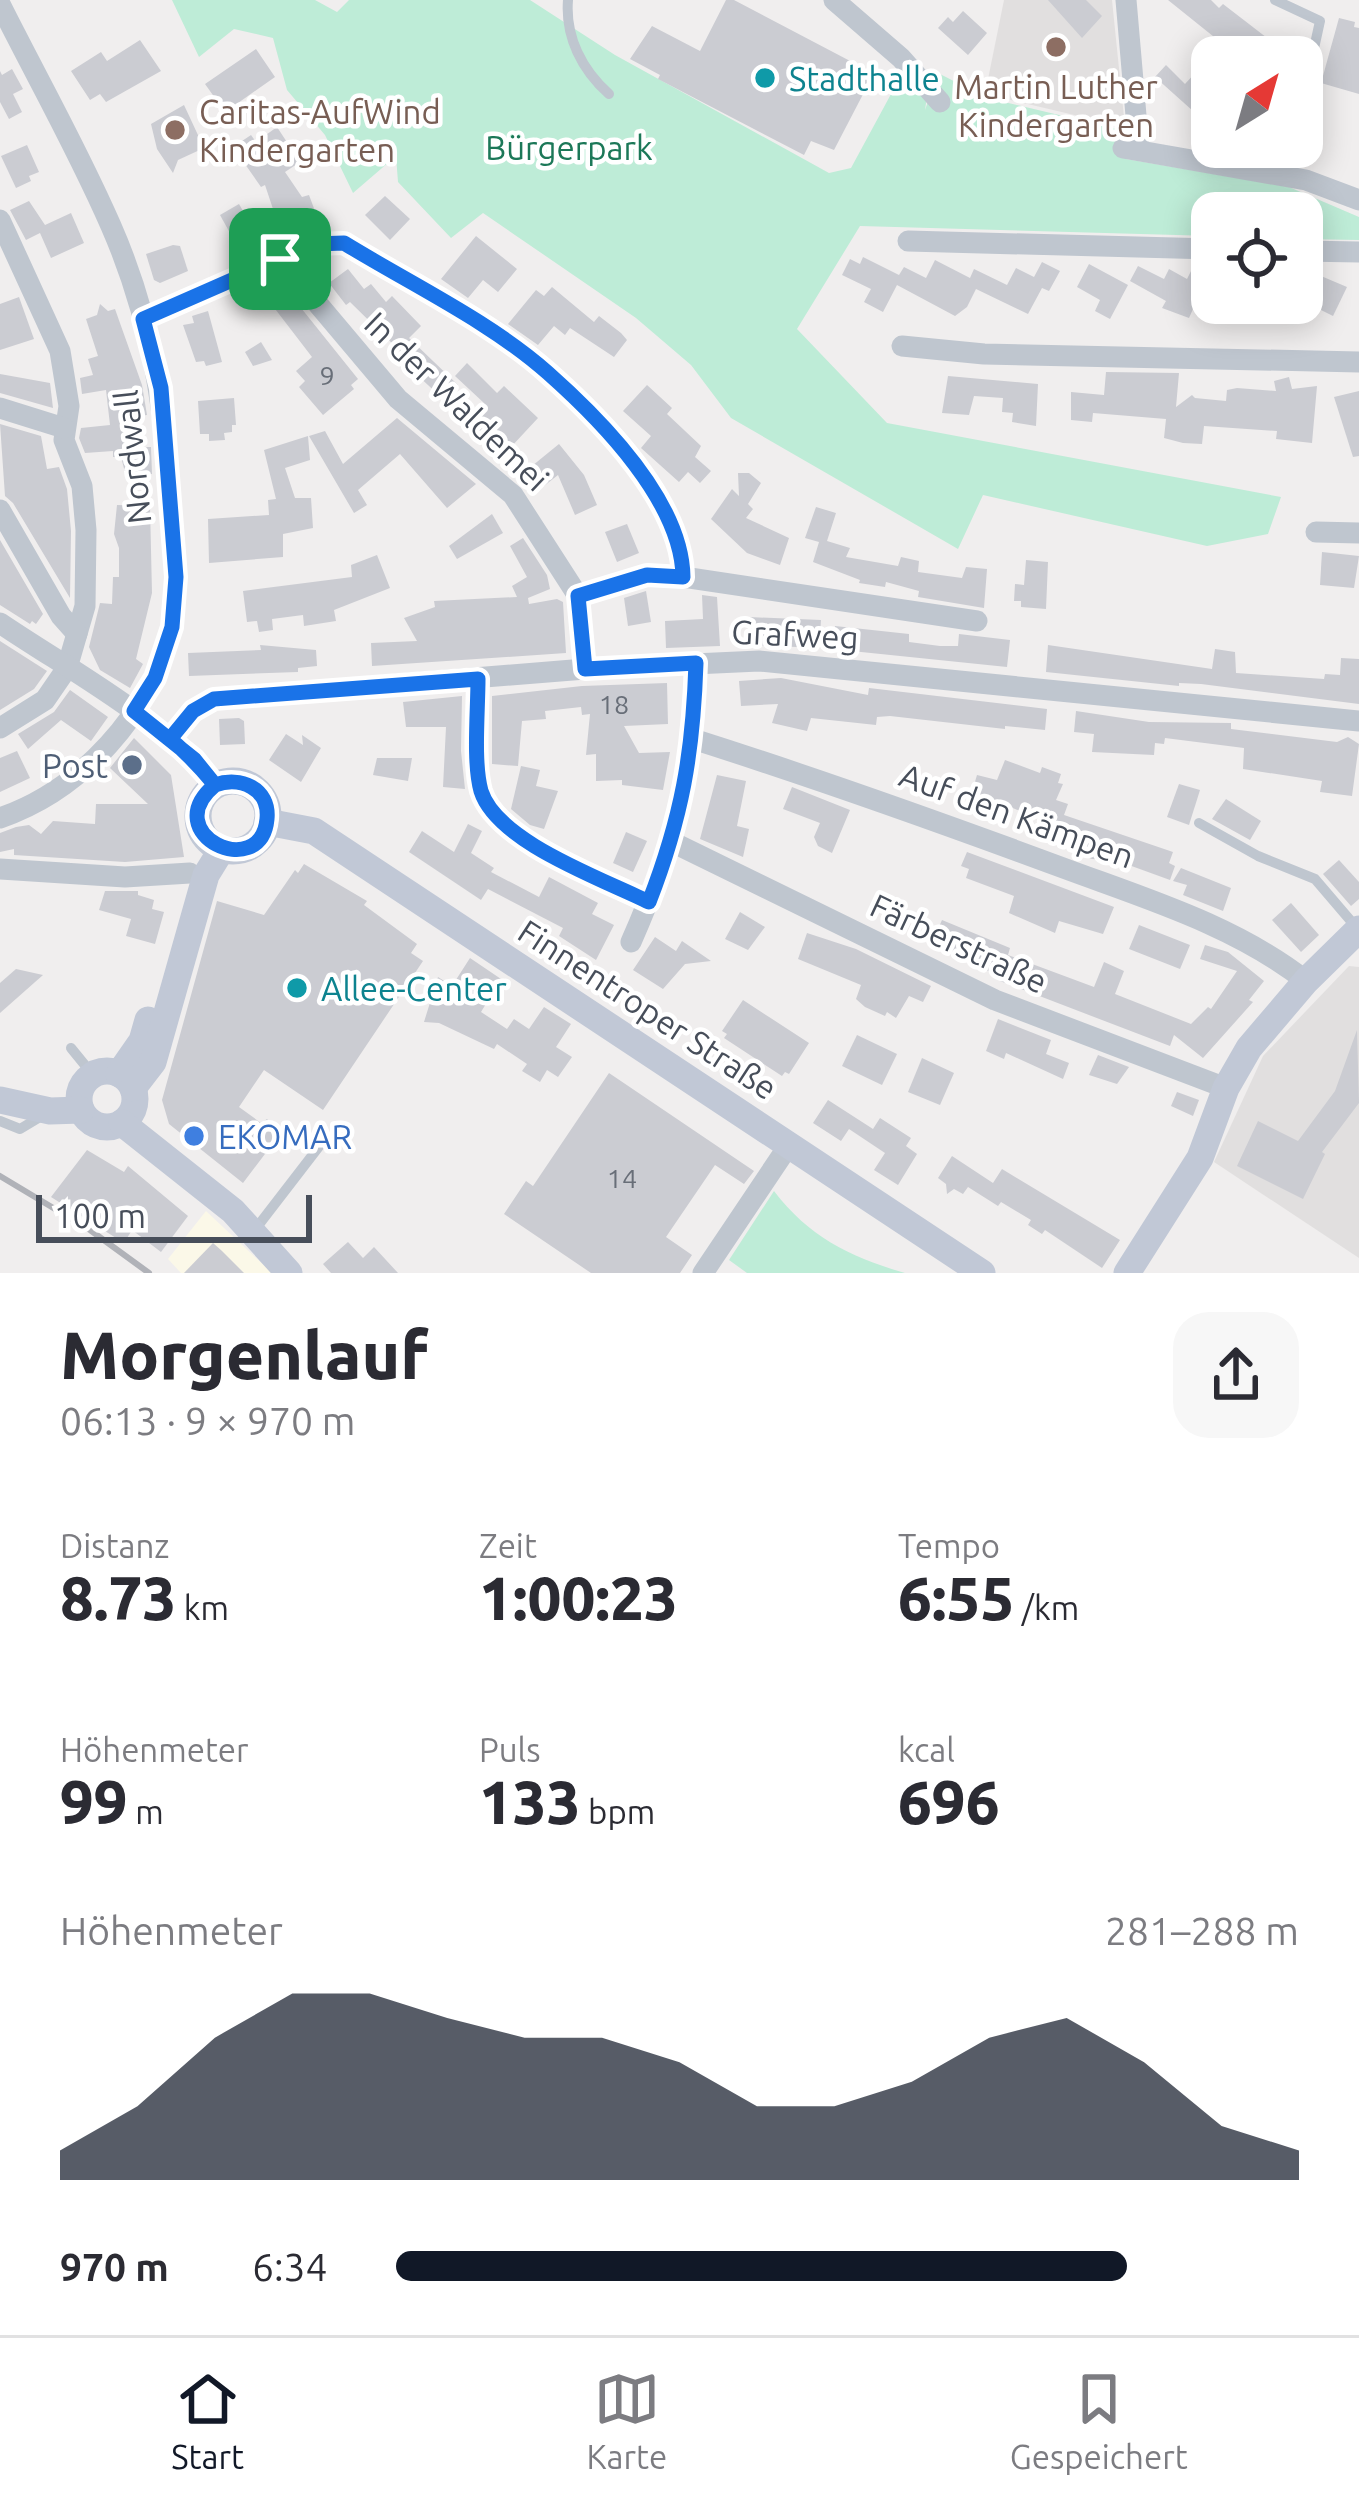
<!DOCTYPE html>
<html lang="de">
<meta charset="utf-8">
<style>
body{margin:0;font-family:Ubuntu,sans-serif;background:#f7f7f7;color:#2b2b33;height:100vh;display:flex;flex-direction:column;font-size:45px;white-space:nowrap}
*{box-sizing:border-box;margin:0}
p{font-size:39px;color:#7c7c81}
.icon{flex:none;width:66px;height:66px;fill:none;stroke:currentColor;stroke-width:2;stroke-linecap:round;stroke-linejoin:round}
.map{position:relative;height:1273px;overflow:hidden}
.drawer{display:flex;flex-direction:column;background:#fff;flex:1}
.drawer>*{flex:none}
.needle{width:78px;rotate:37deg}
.fabs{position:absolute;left:1191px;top:36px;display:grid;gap:24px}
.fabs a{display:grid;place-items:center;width:132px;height:132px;border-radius:24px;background:#fff;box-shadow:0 6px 30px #0003;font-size:60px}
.scale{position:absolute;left:36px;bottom:30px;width:276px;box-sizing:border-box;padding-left:12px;border:6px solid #474e5a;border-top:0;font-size:33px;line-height:42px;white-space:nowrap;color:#474e5a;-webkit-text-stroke:9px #fff;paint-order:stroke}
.pin{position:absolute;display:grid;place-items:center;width:102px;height:102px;color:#fff;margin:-51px;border-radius:24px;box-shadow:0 6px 18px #0006}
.round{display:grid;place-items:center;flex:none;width:126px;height:126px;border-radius:36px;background:#f7f7f7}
.head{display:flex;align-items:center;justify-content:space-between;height:204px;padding:0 60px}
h1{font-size:66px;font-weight:800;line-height:90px}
.stats{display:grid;grid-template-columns:repeat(3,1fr);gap:18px;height:204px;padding:12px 60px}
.stats div{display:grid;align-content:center}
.stats b{font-size:60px;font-weight:800}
.stats small{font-size:33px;font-weight:400}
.stats p{font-size:33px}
.chart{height:336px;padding:24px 60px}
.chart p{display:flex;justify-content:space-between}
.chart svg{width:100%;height:216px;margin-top:12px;fill:#111827;opacity:.7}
ul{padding:0 60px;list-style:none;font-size:39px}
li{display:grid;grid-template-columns:192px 144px 1fr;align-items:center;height:90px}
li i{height:30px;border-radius:15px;background:#111827}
.tabs{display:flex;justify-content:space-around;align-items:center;height:168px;border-top:3px solid #e1e1e2;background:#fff;font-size:33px;color:#7c7c81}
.tabs a{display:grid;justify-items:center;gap:6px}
.tabs .active{color:#111827}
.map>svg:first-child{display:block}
.commercial{fill:#fbf8e8}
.education{fill:#e1dfdf}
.green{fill:#beecd7}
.building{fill:#cbccd2}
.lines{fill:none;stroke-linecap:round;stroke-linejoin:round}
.lane{stroke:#bfc6cf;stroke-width:10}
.street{stroke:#bfc6cf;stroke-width:21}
.secondary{stroke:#c1c8d6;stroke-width:27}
.rail{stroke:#b0b2b8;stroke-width:6}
.route-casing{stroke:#fff;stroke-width:24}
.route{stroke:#1a73e8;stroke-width:15}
.education-dot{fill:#8d6e63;stroke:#fff;stroke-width:4.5}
.culture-dot{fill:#0f9aa8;stroke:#fff;stroke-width:4.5}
.service-dot{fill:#5c6f8a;stroke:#fff;stroke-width:4.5}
.shop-dot{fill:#3f7fe0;stroke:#fff;stroke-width:4.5}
.labels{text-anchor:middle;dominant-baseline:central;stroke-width:9;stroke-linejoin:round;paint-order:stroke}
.number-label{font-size:27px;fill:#686e78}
.culture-label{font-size:33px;fill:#0d838f;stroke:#fff;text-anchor:start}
.education-label{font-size:33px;fill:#785e54;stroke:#fff}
.park-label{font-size:33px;fill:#1c7858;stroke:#fff}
.street-label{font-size:33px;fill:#474e5a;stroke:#fff}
.service-label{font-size:33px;fill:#4e5e75;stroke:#fff;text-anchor:end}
.shop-label{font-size:33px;fill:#366cbe;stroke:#fff;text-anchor:start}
</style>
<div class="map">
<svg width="1359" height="1273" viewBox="0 0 1359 1273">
<rect width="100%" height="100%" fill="#f0eeee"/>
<polygon class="commercial" points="206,1211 272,1273 181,1273 168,1259"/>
<g class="education">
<polygon points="1004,0 1112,0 1125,127 985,94"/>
<polygon points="1349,966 1359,967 1359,1258 1214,1162 1263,1056"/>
</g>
<g class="green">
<polygon points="172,0 315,0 337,12 349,0 530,0 615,55 829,173 851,168 897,83 901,58 928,90 925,110 938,73 987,98 1122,130 1126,159 1289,187 1359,217 1359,240 1302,239 1302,213 1212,213 1212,236 860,226 797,329 887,423 1281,497 1268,534 1207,546 983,495 958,549 731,418 691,365 636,318 483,213 451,238 398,182 396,156 353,193 325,135 287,90 273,38 234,29 199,57"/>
<path d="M774,1191C809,1237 850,1257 905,1273H747L729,1260Z"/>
</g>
<g class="building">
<polygon points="726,0 734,0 852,62 850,65 872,77 834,150 811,141 804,155 658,79 660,75 630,59 652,26 700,51"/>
<polygon points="1048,0 1086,0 1102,16 1082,38"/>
<polygon points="1168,0 1211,0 1219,8 1223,4 1279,47 1269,57 1239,57"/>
<polygon points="963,11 987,33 968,55 938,28 948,17 953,22"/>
<polygon points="1339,18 1355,22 1354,27 1359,28 1359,94 1321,83"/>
<polygon points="140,40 161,71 106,102 100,94 90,100 71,71 101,52 107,61"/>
<polygon points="256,49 275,77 238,103 243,110 230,119 205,84"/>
<polygon points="1166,65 1185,84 1196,72 1212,87 1212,128 1155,77"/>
<polygon points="12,69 23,89 13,94 22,112 9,119 0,102 0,71 2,75"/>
<polygon points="184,105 204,148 178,160 173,173 157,149 151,124"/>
<polygon points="277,127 300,162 285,172 302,197 309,195 318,219 307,223 308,227 282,236 265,185 261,187 233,147 251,135 256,142"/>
<polygon points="27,145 39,172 29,176 31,181 16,188 1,156"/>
<polygon points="385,196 410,219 390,240 365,215"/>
<polygon points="29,201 45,225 71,213 84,243 51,258 40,233 26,240 10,210"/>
<polygon points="239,204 261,242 241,253 220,215"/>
<polygon points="476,236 517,269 498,292 483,280 468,298 441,279"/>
<polygon points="173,245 180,246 188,271 160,283 154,280 146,254"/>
<polygon points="863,257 899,275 904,267 926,278 935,260 970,278 974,269 1007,285 1016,268 1034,277 1042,262 1060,271 1049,291 1042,288 1028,314 976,289 967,307 955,316 897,285 883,312 864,302 871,289 842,275 850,259 860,264"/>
<polygon points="1089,264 1128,285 1110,319 1095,311 1100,300 1077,287"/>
<polygon points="1194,265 1209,273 1189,318 1162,308 1166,301 1130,281 1138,266 1164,279 1169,269 1187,279"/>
<polygon points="348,269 364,289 371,284 386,302 392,296 421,326 409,338 458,385 444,400 398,357 402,353 350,302 346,305 329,283"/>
<polygon points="1321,276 1347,287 1333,316 1311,305"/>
<polygon points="552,287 594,322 599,316 621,333 627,340 614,357 570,328 565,335 554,326 538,345 508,324 536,290 544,296"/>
<polygon points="285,288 358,379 351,385 354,389 323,415 299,387 305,381 296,371 312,357 269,301"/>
<polygon points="19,297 34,339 0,350 0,304"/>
<polygon points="1227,303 1273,303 1263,322"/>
<polygon points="100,304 108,311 115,309 142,385 147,415 139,416 141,447 151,447 152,474 126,476 121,457 113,457 113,451 85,453 79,438 81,428 110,425 106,390 82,394 80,378 93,375 88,359 98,356 86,319 97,315"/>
<polygon points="208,311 222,362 206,366 204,361 196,362 183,325 194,323 192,316"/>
<polygon points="261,342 272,360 253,366 245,352"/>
<polygon points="467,363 497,393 504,386 538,418 511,447 508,445 501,452 468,421 484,403 455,376"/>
<polygon points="1106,372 1179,373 1176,407 1192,395 1195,398 1226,401 1227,390 1237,388 1276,391 1274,381 1289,377 1292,389 1317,386 1312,443 1276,439 1277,431 1204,426 1202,444 1183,443 1164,438 1166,419 1093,413 1092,422 1071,420 1071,392 1104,395"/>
<polygon points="0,374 50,383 53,408 0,393"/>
<polygon points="948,376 1038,384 1036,426 1012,422 1013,413 1002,412 1003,398 974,396 969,415 942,413"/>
<polygon points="647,385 672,408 667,414 701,446 695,457 711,471 700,483 688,472 679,482 641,448 651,436 623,411"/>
<polygon points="1359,391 1359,456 1353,457 1334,397"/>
<polygon points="234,398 236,425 232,425 232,432 224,433 225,440 209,441 209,434 200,434 198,401"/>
<polygon points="397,418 476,484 447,508 400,454 358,490 367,505 354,513 309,436 325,431 343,464"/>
<polygon points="0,424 41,436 47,469 59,467 67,489 71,531 70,598 13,503 5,496"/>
<polygon points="308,436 310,460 285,468 295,498 311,498 313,528 283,534 283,557 209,563 208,519 269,515 268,500 276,499 264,450"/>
<polygon points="559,444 584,475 597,505 575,515 558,475 544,486 532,472 532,466"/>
<polygon points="738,473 749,473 761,483 748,504 753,509 746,518 789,538 780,565 747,553 711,519 732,489 739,496"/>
<polygon points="117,505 150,506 152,593 136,659 143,664 130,688 100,670 89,647 100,603 112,604 113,577 119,577 119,548 114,534"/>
<polygon points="816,507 836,513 827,541 850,548 846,557 898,566 901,557 919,561 918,572 962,578 966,567 987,569 984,608 918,597 919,591 886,582 885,587 859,583 860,580 813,562 819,542 805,538"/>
<polygon points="492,514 503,533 457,559 449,546"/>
<polygon points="627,524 639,553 617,562 605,532"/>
<polygon points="523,538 547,575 550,589 528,598 529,604 557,599 563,602 566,653 372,666 371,643 417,641 404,618 435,607 434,601 517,597 512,586 527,577 510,546"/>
<polygon points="0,540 43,614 36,624 32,621 30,624 0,605"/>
<polygon points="1322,552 1359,556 1354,588 1320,585"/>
<polygon points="377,555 390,588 334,610 336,621 304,626 303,615 272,619 273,630 259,632 257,621 247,622 243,591 352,577 351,565"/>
<polygon points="1026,560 1048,562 1046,609 1021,607 1021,601 1014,601 1015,584 1024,585"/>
<polygon points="646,591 651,622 628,626 624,598"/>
<polygon points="702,595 717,597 720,646 666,648 665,621 703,619"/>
<polygon points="749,617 821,620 820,636 797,635 797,647 749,645"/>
<polygon points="835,626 909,634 909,642 940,646 958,646 959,634 1010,640 1007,667 832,649"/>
<polygon points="0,641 47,671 34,689 0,710"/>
<polygon points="260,645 316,650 317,666 298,668 298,672 189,676 188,653 261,650"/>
<polygon points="1048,645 1212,669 1215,649 1235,652 1236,673 1324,679 1325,674 1340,675 1341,658 1359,659 1359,704 1201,684 1179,683 1179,686 1046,672"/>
<polygon points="781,678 868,695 869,688 1047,709 1045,730 1005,726 1005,729 890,716 877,717 876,725 811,718 807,731 772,723 778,704 741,706 739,681"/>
<polygon points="667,683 668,724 624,726 639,753 670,752 663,790 622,785 622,780 596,781 596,754 586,755 590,714 582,715 581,707 545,711 546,719 522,721 518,766 492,764 492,696 582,686"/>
<polygon points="70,690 108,717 91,741 61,720 28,749 18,734 54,712"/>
<polygon points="462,696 461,751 465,789 443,787 446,727 406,727 403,702"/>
<polygon points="1076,711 1149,722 1231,723 1231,729 1337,742 1348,737 1359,744 1352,796 1320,792 1322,781 1243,769 1244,748 1165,738 1164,744 1155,743 1154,755 1092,752 1094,734 1074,732"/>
<polygon points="239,718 244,721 245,744 220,745 219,719"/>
<polygon points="286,734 303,745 302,735 321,748 301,782 269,760"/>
<polygon points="134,738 171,775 184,857 125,862 14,855 14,849 0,852 0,833 16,827 29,825 41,834 53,821 95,824 96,804 148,804 110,768"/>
<polygon points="17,751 30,778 0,792 0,758"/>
<polygon points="377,758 412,758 408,781 373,775"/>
<polygon points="1005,760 1040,773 1042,767 1061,774 1058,783 1063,784 1056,800 1068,804 1064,815 1173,852 1169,863 1175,866 1170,880 1115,860 1092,859 1068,850 1074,834 994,800 993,803 971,795 977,775 997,780"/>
<polygon points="521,766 540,770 536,786 558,791 544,829 530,825 511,809"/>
<polygon points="717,775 746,781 737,826 749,829 743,857 700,839"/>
<polygon points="1179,784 1200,790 1189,825 1167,817"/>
<polygon points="792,787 850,810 832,853 818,846 814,837 820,823 783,809"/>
<polygon points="1226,799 1261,821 1250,840 1212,819"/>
<polygon points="468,824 482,831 471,853 494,868 491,872 539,897 549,877 598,903 592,914 614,925 596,960 559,936 563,928 488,889 481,900 409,852 422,831 454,852"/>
<polygon points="626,832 647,841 633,872 613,863"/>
<polygon points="967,852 1114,907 1103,934 1059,921 1055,933 1009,913 1014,896 966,878 969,869 961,866"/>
<polygon points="1339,860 1359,882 1359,899 1351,906 1323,874"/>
<polygon points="304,864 367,901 364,905 417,944 411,953 423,961 323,1110 264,1070 239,1107 261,1123 267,1119 283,1138 271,1146 243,1183 169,1124 162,1100 217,901 264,915 295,870 298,873"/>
<polygon points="1181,868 1231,888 1223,911 1183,895 1187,885 1173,881"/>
<polygon points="105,891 138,891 138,895 154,900 152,909 164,912 155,944 126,936 131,919 99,910"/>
<polygon points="1291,903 1319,935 1301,952 1272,920"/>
<polygon points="740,912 765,927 748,950 725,939"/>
<polygon points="942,920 1010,948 1008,955 1094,987 1104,962 1124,971 1115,994 1191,1024 1208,1007 1211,1009 1237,971 1200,959 1205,945 1228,952 1264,981 1249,1000 1253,1002 1203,1058 1174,1035 1170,1046 1000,981 1002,977 937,949 939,942 933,940"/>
<polygon points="1139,925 1190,945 1180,969 1129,949"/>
<polygon points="807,933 856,949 931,986 923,1002 909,996 896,1018 887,1012 885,1016 865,1007 856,999 861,985 798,959"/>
<polygon points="655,937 676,951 682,941 711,961 685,964 663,989 633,970"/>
<polygon points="470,958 501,979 481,1012 507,1029 514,1019 529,1029 544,1007 571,1024 556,1047 572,1057 558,1077 547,1070 540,1082 522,1071 527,1064 497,1044 494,1049 439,1023 424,1022 438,977 452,986"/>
<polygon points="16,969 43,975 0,1013 0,983"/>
<polygon points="743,1000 809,1043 789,1074 785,1072 782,1076 724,1038 727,1034 722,1031"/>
<polygon points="998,1019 1051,1040 1046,1054 1069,1063 1063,1079 1006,1053 1004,1059 986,1051"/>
<polygon points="1357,1030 1359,1103 1322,1152 1325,1154 1303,1199 1237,1166 1258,1121 1298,1141 1335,1091"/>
<polygon points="857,1035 897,1054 882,1085 842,1066"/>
<polygon points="1098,1055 1129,1067 1117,1084 1089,1075"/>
<polygon points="922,1058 954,1073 940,1105 908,1092"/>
<polygon points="609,1073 754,1171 744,1184 715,1165 666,1237 692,1255 680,1273 591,1273 504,1214 526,1181 533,1186"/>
<polygon points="1177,1092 1199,1100 1193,1116 1171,1106"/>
<polygon points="828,1100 873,1129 880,1118 911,1138 906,1146 917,1154 898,1185 874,1170 885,1153 849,1129 841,1141 813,1123"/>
<polygon points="87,1150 124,1172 128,1166 188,1216 161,1252 132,1230 124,1243 51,1197"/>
<polygon points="952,1156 993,1183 1002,1169 1120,1240 1102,1268 1045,1230 1042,1234 1028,1225 1031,1220 1001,1202 998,1206 968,1187 963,1194 954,1189 947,1194 946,1184 938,1178"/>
<polygon points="348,1242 363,1258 374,1247 398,1273 331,1273 323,1264"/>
<polygon points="213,1243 222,1251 244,1273 184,1273"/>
</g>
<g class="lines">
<g class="lane">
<path d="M568,0C565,37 582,70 609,94"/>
<polyline points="1275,0 1320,21 1308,76"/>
<polyline points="1199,823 1258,856 1315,879 1356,927"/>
<polyline points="71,1048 93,1075"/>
<polyline points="0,1121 20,1129 45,1114"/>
<polyline points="254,1231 321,1144"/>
</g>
<g class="street">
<polyline points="834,0 901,58 940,102"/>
<polyline points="1126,0 1139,150"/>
<path d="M0,4C37,78 78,150 111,226C154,324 165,414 172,520C174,555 179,594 171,629C151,714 81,790 0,818"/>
<polyline points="1123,148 1306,180 1359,200"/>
<polyline points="0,220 60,351 69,406 64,440 82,486 86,530 85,606 67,668 45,700 0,728"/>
<polyline points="908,241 1212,249"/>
<polyline points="1302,251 1359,252"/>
<polyline points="280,259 398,399 513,495 578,596 585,669"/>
<path d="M143,318L316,244L344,243C407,282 493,324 548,373C602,421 681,502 683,577L647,575L578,596"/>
<polyline points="902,346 984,354 1359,362"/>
<polyline points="0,408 64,428"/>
<polyline points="0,510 61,616 77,634"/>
<polyline points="1316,532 1359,533"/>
<polyline points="683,577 977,621"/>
<path d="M0,623C74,673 158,716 215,785"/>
<path d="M477,679C478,710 472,762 481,791C497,842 602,879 648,902"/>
<polyline points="169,739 193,711 214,699 585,669 759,661 1359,721"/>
<path d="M693,739C819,779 942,823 1066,869C1147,899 1236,926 1306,981"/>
<polyline points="672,842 995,1000 1226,1088"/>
<polyline points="0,869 125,877 190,873"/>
<path d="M631,942C676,840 692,774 696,663"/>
<polyline points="703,1273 789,1145"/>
</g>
<g class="secondary">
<circle cx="233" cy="816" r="35"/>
<polyline points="267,822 314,831 982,1273"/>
<circle cx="107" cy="1099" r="28"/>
<polyline points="119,1074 142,1041 148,1020"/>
<polyline points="133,1088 153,1062 206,875 222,849"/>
<polyline points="0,1100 50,1111 81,1110"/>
<polyline points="122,1123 233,1211 289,1273"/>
<polyline points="1127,1273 1200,1158 1226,1088 1249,1048 1306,981 1359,929"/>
</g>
<polyline class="rail" points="0,1176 90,1230 149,1273"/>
</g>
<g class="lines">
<defs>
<path id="route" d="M280,259L143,319L161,388L176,577L172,627L155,678L134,711L194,759L215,785C156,834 261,883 267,819C270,788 240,776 215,785C201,768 187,753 170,739L193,711L214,699L478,679C478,711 473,762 481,791C497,842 603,879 649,902C682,817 693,754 696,663L585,669L578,596L647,575L683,577C682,502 601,420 548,373C491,322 409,283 344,243L316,244L280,259"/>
</defs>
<use href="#route" class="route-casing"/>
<use href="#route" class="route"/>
</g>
<g class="education-dot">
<circle cx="1056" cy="47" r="12"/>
<circle cx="175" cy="130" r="12"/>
</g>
<g class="culture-dot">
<circle cx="765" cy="78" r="12"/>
<circle cx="297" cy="988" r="12"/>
</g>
<circle class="service-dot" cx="132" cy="765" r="12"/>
<circle class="shop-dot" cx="194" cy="1136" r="12"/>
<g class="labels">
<g class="number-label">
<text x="327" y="375">9</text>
<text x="614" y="704">18</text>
<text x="622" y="1178">14</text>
</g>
<g class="culture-label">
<text x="789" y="78">Stadthalle</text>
<text x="321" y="988">Allee-Center</text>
</g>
<g class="education-label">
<text x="1056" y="86">Martin Luther<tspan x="1056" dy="38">Kindergarten</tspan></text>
<text x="199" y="111" text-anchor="start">Caritas-AufWind<tspan x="199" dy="38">Kindergarten</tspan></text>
</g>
<g class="park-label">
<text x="569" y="147">Bürgerpark</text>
</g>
<g class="street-label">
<text transform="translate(457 401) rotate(44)">In der Waldemei</text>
<text transform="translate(132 457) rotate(-96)">Nordwall</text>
<text transform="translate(795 634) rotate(3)">Grafweg</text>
<text transform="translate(1017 815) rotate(20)">Auf den Kämpen</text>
<text transform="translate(959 943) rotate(25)">Färberstraße</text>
<text transform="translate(648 1009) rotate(33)">Finnentroper Straße</text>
</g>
<g class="service-label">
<text x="108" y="765">Post</text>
</g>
<g class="shop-label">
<text x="218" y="1136">EKOMAR</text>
</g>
</g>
</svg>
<div class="fabs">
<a><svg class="needle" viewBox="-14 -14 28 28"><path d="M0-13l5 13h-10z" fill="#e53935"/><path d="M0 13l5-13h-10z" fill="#7c7c81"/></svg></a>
<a><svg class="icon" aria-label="locate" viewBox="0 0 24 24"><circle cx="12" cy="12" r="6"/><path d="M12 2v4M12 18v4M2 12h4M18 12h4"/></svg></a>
</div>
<div class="scale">100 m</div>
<div class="pin" style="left:280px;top:259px;background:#1e9e55"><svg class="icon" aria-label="arrive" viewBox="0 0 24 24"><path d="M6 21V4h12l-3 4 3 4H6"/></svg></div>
</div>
<section class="drawer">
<div class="head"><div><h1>Morgenlauf</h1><p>06:13 · 9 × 970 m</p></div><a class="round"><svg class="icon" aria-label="share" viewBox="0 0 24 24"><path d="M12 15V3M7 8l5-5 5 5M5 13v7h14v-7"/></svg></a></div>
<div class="stats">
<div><p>Distanz</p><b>8.73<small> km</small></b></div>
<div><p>Zeit</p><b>1:00:23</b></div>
<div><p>Tempo</p><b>6:55<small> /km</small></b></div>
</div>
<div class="stats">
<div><p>Höhenmeter</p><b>99<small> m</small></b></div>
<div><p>Puls</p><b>133<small> bpm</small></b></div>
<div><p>kcal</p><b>696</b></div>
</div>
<div class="chart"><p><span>Höhenmeter</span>281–288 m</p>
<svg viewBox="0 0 160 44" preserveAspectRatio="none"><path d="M0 44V38L10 29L20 15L30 6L40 6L50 11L60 15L70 15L80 20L90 29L100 29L110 24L120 15L130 11L140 20L150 33L160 38V44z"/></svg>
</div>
<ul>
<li><b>970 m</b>6:34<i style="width:81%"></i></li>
</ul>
</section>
<nav class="tabs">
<a class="active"><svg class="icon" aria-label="home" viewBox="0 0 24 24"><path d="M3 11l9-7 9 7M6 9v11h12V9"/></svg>Start</a>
<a><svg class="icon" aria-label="map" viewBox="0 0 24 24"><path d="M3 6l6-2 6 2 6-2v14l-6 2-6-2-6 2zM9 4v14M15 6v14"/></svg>Karte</a>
<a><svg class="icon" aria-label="saved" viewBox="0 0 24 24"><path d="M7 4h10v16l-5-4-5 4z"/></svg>Gespeichert</a>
</nav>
